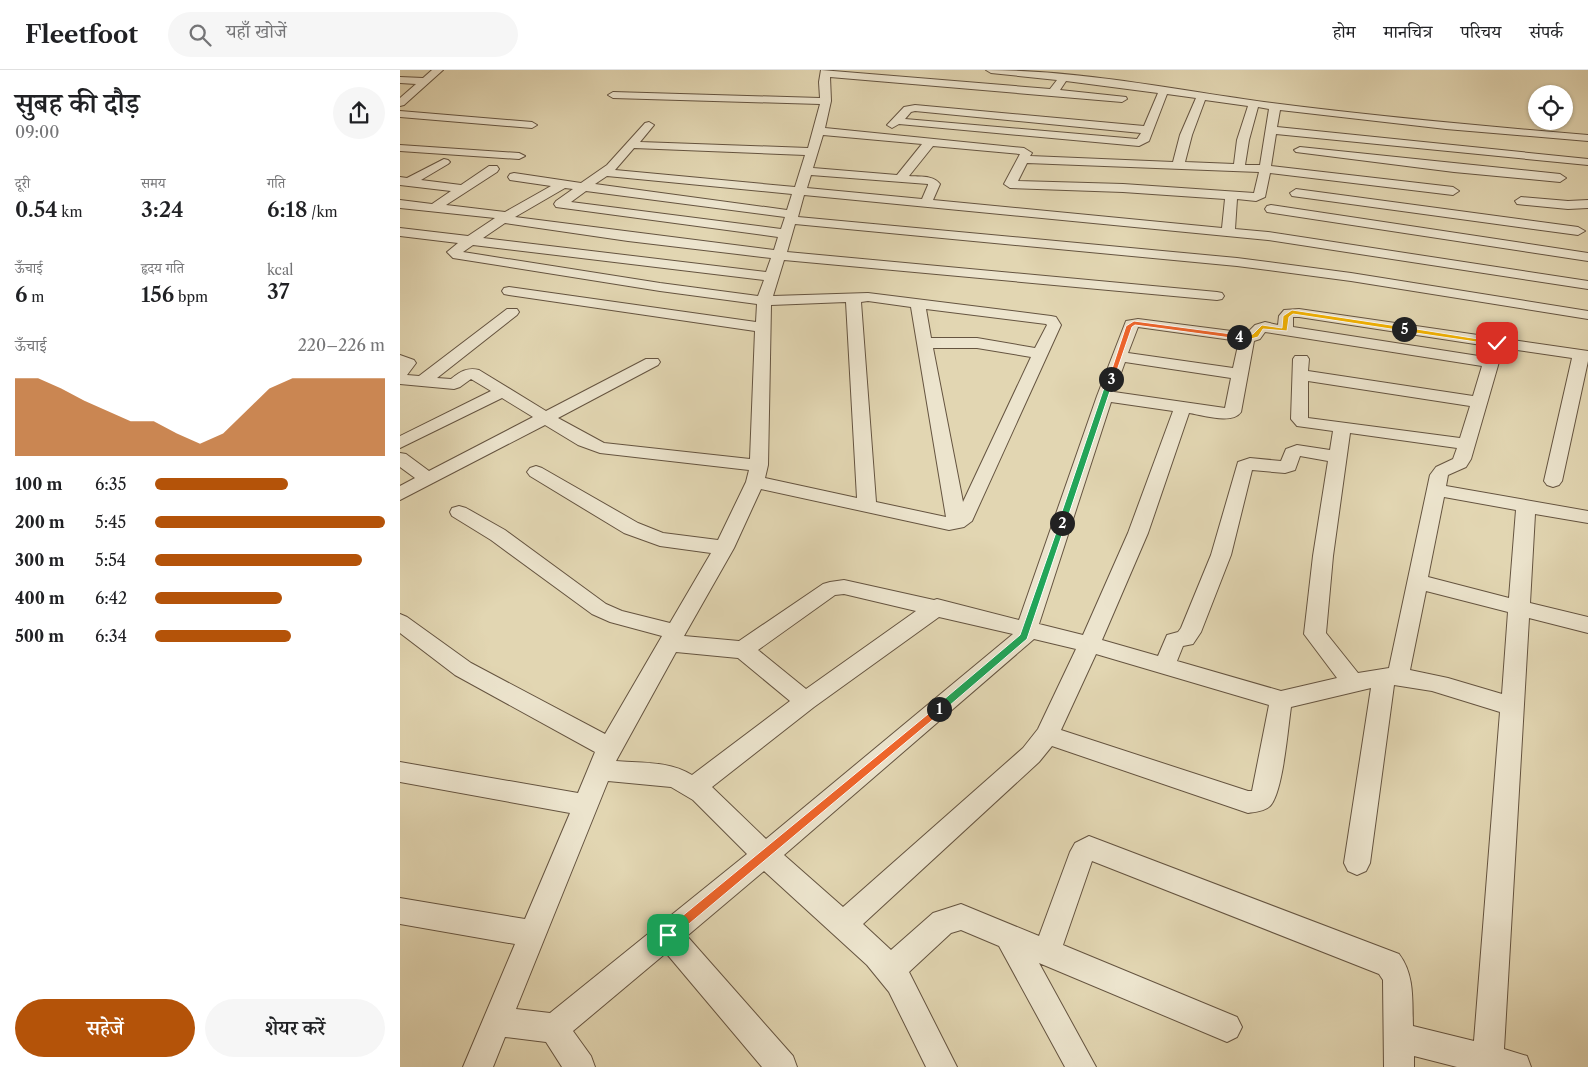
<!DOCTYPE html>
<html lang="hi">
<meta charset="utf-8">
<style>
body{margin:0;font-family:"Libre Caslon Text","Noto Serif Devanagari",serif;background:#f6f6f6;color:#202124;height:100vh;display:flex;flex-direction:column;font-size:19px;white-space:nowrap}
*{box-sizing:border-box;margin:0}
p{font-size:16px;color:#757577}
.icon{flex:none;width:28px;height:28px;fill:none;stroke:currentColor;stroke-width:2;stroke-linecap:round;stroke-linejoin:round}
.map{position:relative;flex:1;overflow:hidden}
.sheet{display:flex;flex-direction:column;background:#fff;width:400px}
.sheet>*{flex:none}
.tools{position:absolute;left:1128px;top:15px;display:grid;gap:10px}
.tools a{display:grid;place-items:center;width:45px;height:45px;border-radius:50%;background:#fff;box-shadow:0 1px 4px #0004;font-size:25px}
.pin{position:absolute;display:grid;place-items:center;width:42px;height:42px;color:#fff;margin:-21px;border-radius:10px;box-shadow:0 2px 8px #0006}
.km{position:absolute;width:25px;height:25px;margin:-12px;border-radius:50%;background:#222;color:#fff;font-size:14px;line-height:25px;text-align:center}
.round{display:grid;place-items:center;flex:none;width:52px;height:52px;border-radius:26px;background:#f6f6f6}
.overview{display:flex;align-items:center;justify-content:space-between;height:85px;padding:0 15px}
h1{font-size:28px;font-weight:600;line-height:38px}
.figures{display:grid;grid-template-columns:repeat(3,1fr);gap:8px;height:85px;padding:5px 15px}
.figures div{display:grid;align-content:center}
.figures b{font-size:21px;font-weight:600}
.figures small{font-size:14px;font-weight:400}
.figures p{font-size:14px}
.chart{height:140px;padding:10px 15px}
.chart p{display:flex;justify-content:space-between}
.chart svg{width:100%;height:90px;margin-top:5px;fill:#b45309;opacity:.7}
.button{display:flex;gap:10px;margin-top:auto;padding:10px 15px}
.button a{flex:1;height:58px;border-radius:30px;background:#b45309;color:#fff;font-size:20px;font-weight:600;line-height:58px;text-align:center}
.button a+a{background:#f6f6f6;color:#202124}
ul{padding:0 15px;list-style:none;font-size:16px}
li{display:grid;grid-template-columns:80px 60px 1fr;align-items:center;height:38px}
li i{height:12px;border-radius:6px;background:#b45309}
header{display:flex;align-items:center;gap:30px;box-sizing:border-box;height:70px;padding:0 25px;background:#fff;border-bottom:1px solid #e0e0e0}
header strong{font-size:24px}
nav{display:flex;gap:28px;margin-inline-start:auto;font-size:18px}
.search{width:350px;height:45px;background:#f6f6f6;display:flex;align-items:center;gap:12px;box-sizing:border-box;padding:0 18px;border-radius:28px;color:#757577;font-size:19px}
main{display:flex;flex:1;min-height:0}
.map>svg:first-child{display:block}
.lines{fill:none;stroke-linecap:round;stroke-linejoin:round}
.street-casing{stroke:#655440;stroke-width:2}
.street{fill:#ece4cd;fill-rule:evenodd}
.split-1{fill:#f0652b;stroke:#fff}
.split-2{fill:#22a559;stroke:#fff}
.split-3{fill:#22a559;stroke:#fff}
.split-4{fill:#f0652b;stroke:#fff}
.split-5{fill:#f5b400;stroke:#fff}
.split-6{fill:#f5b400;stroke:#fff}
</style>
<header>
<strong>Fleetfoot</strong>
<div class="search"><svg class="icon" aria-label="search" viewBox="0 0 24 24"><circle cx="10" cy="10" r="6"/><path d="M15 15l6 6"/></svg>यहाँ खोजें</div>
<nav><a>होम</a><a>मानचित्र</a><a>परिचय</a><a>संपर्क</a></nav>
</header>
<main>
<section class="sheet">
<div class="overview"><div><h1>सुबह की दौड़</h1><p>09:00</p></div><a class="round"><svg class="icon" aria-label="share" viewBox="0 0 24 24"><path d="M12 15V3M7 8l5-5 5 5M5 13v7h14v-7"/></svg></a></div>
<div class="figures">
<div><p>दूरी</p><b>0.54<small> km</small></b></div>
<div><p>समय</p><b>3:24</b></div>
<div><p>गति</p><b>6:18<small> /km</small></b></div>
</div>
<div class="figures">
<div><p>ऊँचाई</p><b>6<small> m</small></b></div>
<div><p>हृदय गति</p><b>156<small> bpm</small></b></div>
<div><p>kcal</p><b>37</b></div>
</div>
<div class="chart"><p><span>ऊँचाई</span>220–226 m</p>
<svg viewBox="0 0 160 44" preserveAspectRatio="none"><path d="M0 44V6L10 6L20 11L30 17L40 22L50 27L60 27L70 33L80 38L90 33L100 22L110 11L120 6L130 6L140 6L150 6L160 6V44z"/></svg>
</div>
<ul>
<li><b>100 m</b>6:35<i style="width:58%"></i></li>
<li><b>200 m</b>5:45<i style="width:100%"></i></li>
<li><b>300 m</b>5:54<i style="width:90%"></i></li>
<li><b>400 m</b>6:42<i style="width:55%"></i></li>
<li><b>500 m</b>6:34<i style="width:59%"></i></li>
</ul>
<div class="button"><a>सहेजें</a><a>शेयर करें</a></div>
</section>
<div class="map">
<svg width="1188" height="997" viewBox="0 0 1188 997">
<rect width="100%" height="100%" fill="#e2d6b2"/>
<filter id="stains"><feTurbulence type="fractalNoise" baseFrequency=".004" numOctaves="4"/><feColorMatrix values="0 0 0 0 .2 0 0 0 0 .09 0 0 0 0 .02 0 0 0 .5 -.17"/></filter>
<radialGradient id="worn" r=".72"><stop offset=".6" stop-color="#630" stop-opacity="0"/><stop offset="1" stop-color="#630" stop-opacity=".3"/></radialGradient>
<g class="lines">
<defs>
<g id="street">
<polygon points="32,0 43,0 4,35 0,36 0,28 16,14 0,13 0,7 23,8"/>
<path d="M421,0L650,19L657,10L591,3L586,0C679,0 772,19 864,32C971,46 1080,56 1188,65V71L1046,59L880,40L877,57L1188,89V95L876,64L871,96L1053,117L1059,121L1053,125L870,103L865,127L856,131L837,129L835,159L868,162L1188,211V219L868,170L404,125L398,147L837,188L951,203L1188,241V249L951,211L837,196L395,154L387,182L817,222L822,223L824,226L822,229L817,230L384,190L373,226L468,223L651,246L656,247L661,255L572,451L564,457L549,460L361,419L334,478L284,566L339,571L423,514L430,512L444,510L534,530L537,529L619,550L697,326L726,251L738,249L847,263L855,255L865,252L878,255L879,246L884,240L899,239L1188,281V291L1162,411L1159,415L1153,417L1147,415L1144,411L1172,288L1103,278L1071,389L1066,397L1048,405L1046,416L1188,441V453L1135,444L1130,533L1188,547V563L1129,548L1104,979L1127,986L1131,997H1057L1014,986V997H984L983,910L979,904L692,791L663,875L837,947L842,957L837,967L827,972L639,893L696,997H665L599,876L561,860L551,863L509,902L557,997H526L489,922L467,895L364,801L287,866L393,986L397,997H362L266,883L173,961L191,986L195,997H162L146,972L105,967L93,997H63L115,874L0,854V828L125,849L170,743L0,712V692L178,723L195,682L55,605L0,563V544L7,547L71,593L205,664L262,566L210,552L192,544L91,470L52,446L50,442L52,438L59,436L66,438L105,460L206,534L222,541L270,553L311,483L260,476L224,463L130,406L127,402L130,398L136,396L142,398L238,453L263,463L318,470L346,412L349,400L200,383L178,375L145,355L0,430V416L15,408L0,397V383L6,384L29,401L133,347L102,328L0,378V366L91,321L71,309L60,317L54,319L0,314V285L14,290L16,293L7,305L19,306L107,239H117L119,242L117,245L37,308L51,309C60,302 67,297 79,300L146,341L246,289H258L260,292L258,295L158,348L204,373L350,389L355,261L109,225L104,224L102,221L104,218L109,217L356,252L357,234L260,221L53,188L47,182L58,173L0,166V158L68,166L95,148L0,138V130L32,134L51,121L0,115V107L7,108L44,89L48,90L50,92L48,94L21,110L61,115L89,96H97L99,99L97,102L46,135L105,142L151,116L110,110L108,107L110,104L114,103L181,113L207,95L245,53L249,52L254,55L240,72L408,78L420,34L213,28L208,25L213,22L420,28L419,12ZM430,7L722,32L727,29L726,27L660,20L666,11L758,23L744,56L515,35L504,37L487,55L492,58L499,54L739,76L749,71L767,24L796,28L780,65L773,92L630,86L632,83L624,78L425,58L431,31ZM805,30L848,36L837,70L834,94L785,92L792,65ZM858,37L869,39L860,95H845L849,70ZM515,41L741,63L737,69L505,49L511,42ZM423,65L522,74L497,105L413,98ZM533,76L620,84L604,114L610,118L723,122L825,129L822,158L533,130L540,114C533,105 520,107 509,106ZM234,78L405,85L395,117L215,100ZM627,93L859,102L854,123L723,114L618,111ZM411,105L528,114V115L522,129L407,118ZM207,106L392,124L387,140L195,114ZM165,118L173,119L156,131L154,134L156,137L378,167L374,180L115,147ZM186,121L385,147L381,159L171,132ZM105,153L228,171L371,188L366,202L83,168ZM73,175L364,210L358,226L260,213L63,182ZM468,231L511,237L546,447L476,432L461,232ZM446,232L457,428L365,408L368,395L371,235ZM526,239L646,254L647,255L635,278L577,268H531ZM893,247H899L1088,276L1085,287L893,257ZM738,257L839,271L833,298L728,283ZM865,262L1082,296L1073,326L908,301L909,289L907,286H895L893,289L891,349L897,356L933,361L930,380L897,375L886,379L881,391L850,388L838,392L811,485L781,558L778,562L767,565L758,586L702,570L748,463L789,343C803,345 832,355 841,342L854,271L860,269ZM533,278H577L631,287L563,432ZM725,292L831,308L825,338L714,322ZM908,311L1070,336L1060,368L908,348ZM711,332L773,341L728,463L683,565L639,554ZM950,363L1057,378L1053,389L1036,397L1030,405L989,598L958,603L926,563L933,486ZM900,386L928,391L913,486L904,564L937,608L881,621L777,591L783,576L793,574L801,562L831,485L852,400L885,403L895,400ZM1044,427L1116,440L1109,528L1028,507ZM1026,521L1108,542L1102,624L1048,608L1010,600ZM444,524L516,541L406,619L358,580L435,525ZM539,547L613,564L366,769L312,717L414,637ZM634,569L676,579L638,659L623,678L443,837L384,785ZM276,582L338,588L390,631L292,705C270,691 241,693 216,691ZM696,584L869,635L852,721H848L661,660ZM994,615L1032,621L1100,642L1074,971L1013,956C1012,931 1015,905 999,884L689,766L675,773L670,782L639,866L561,834L533,843L491,880L463,854L639,692L652,676L848,743C855,742 865,741 870,736C883,723 888,657 891,637L971,618L944,793L948,801L957,805L966,801L970,793ZM208,711L271,717L293,730L347,784L150,943L116,939Z"/>
<polygon points="0,41 132,52 137,55 132,58 0,47"/>
<polygon points="0,75 119,83 125,86 119,89 0,81"/>
<polygon points="900,77 1160,104 1166,108 1160,112 1054,102 896,82 894,80"/>
<polygon points="896,119 1178,157 1185,161 1178,165 892,126 890,123"/>
<polygon points="1121,127 1168,131 1188,130 1188,138 1168,139 1117,134 1115,131"/>
<polygon points="871,135 1188,183 1188,191 867,142 865,139 867,136"/>
</g>
</defs>
<use href="#street" class="street-casing"/>
<use href="#street" class="street"/>
</g>
<polygon class="split-1" points="539,635 542,636 542,642 271,869 268,870 264,869 262,865 264,861"/>
<polygon class="split-2" points="660,451 666,453 627,569 542,642 536,642 536,636 620,565"/>
<polygon class="split-3" points="711,307 714,309 666,453 660,455 658,453 707,309"/>
<polygon class="split-4" points="734,251 839,265 842,267 839,269 735,255 732,257 714,309 708,311 726,256"/>
<polygon class="split-5" points="892,240 1004,257 1007,259 1004,261 893,244 889,247 887,261 863,259 858,267 847,270 835,267 853,264 862,255 882,258 883,246"/>
<polygon class="split-6" points="1004,257 1097,272 1100,273 1097,275 1002,261"/>
<rect width="100%" height="100%" filter="url(#stains)"/>
<rect width="100%" height="100%" fill="url(#worn)"/>
</svg>
<div class="tools">
<a><svg class="icon" aria-label="locate" viewBox="0 0 24 24"><circle cx="12" cy="12" r="6"/><path d="M12 2v4M12 18v4M2 12h4M18 12h4"/></svg></a>
</div>
<div class="pin" style="left:268px;top:865px;background:#1e9e55"><svg class="icon" aria-label="arrive" viewBox="0 0 24 24"><path d="M6 21V4h12l-3 4 3 4H6"/></svg></div>
<div class="pin" style="left:1097px;top:273px;background:#d93025"><svg class="icon" aria-label="check" viewBox="0 0 24 24"><path d="M5 12l5 5 9-10"/></svg></div>
<b class="km" style="left:539px;top:639px">1</b>
<b class="km" style="left:662px;top:453px">2</b>
<b class="km" style="left:711px;top:309px">3</b>
<b class="km" style="left:839px;top:267px">4</b>
<b class="km" style="left:1004px;top:259px">5</b>
</div>
</main>
